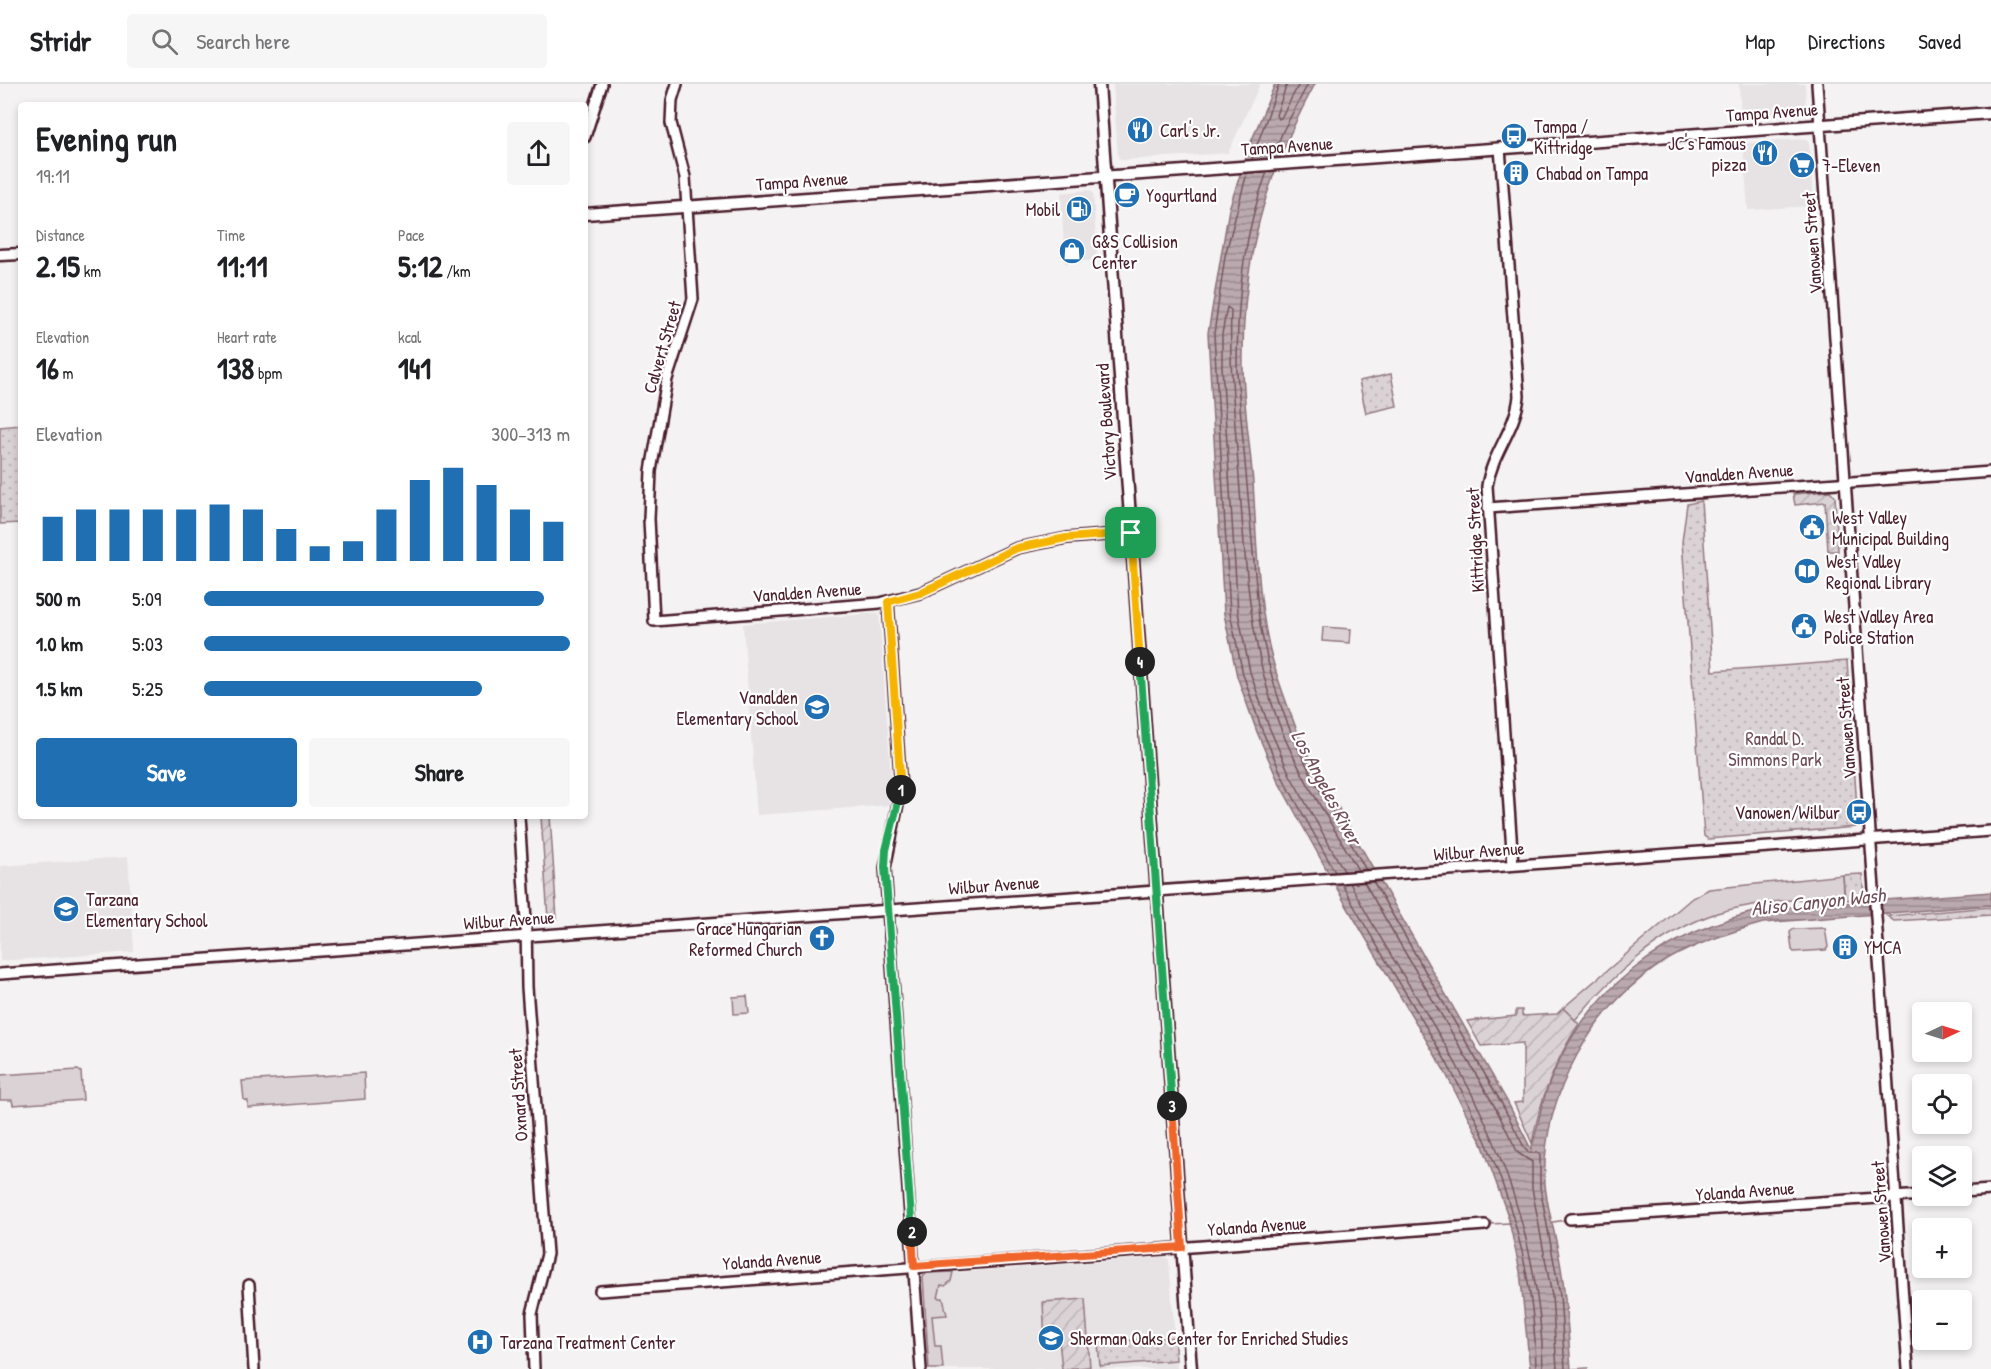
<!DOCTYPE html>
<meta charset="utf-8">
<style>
body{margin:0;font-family:"Patrick Hand",sans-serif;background:#f6f6f6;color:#202124;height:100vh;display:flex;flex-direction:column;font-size:22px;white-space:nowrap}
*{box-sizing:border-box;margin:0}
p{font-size:20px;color:#757577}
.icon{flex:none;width:33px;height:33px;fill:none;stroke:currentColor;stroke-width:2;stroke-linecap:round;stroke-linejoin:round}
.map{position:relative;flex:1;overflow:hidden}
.drawer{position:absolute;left:18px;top:18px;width:570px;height:717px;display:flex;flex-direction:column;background:#fff;border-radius:6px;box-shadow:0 3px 9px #0003}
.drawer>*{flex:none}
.needle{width:39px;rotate:86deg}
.controls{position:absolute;left:1912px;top:918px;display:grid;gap:12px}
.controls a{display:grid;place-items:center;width:60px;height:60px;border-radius:6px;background:#fff;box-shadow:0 3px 9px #0003;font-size:30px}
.pin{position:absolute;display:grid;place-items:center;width:51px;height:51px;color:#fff;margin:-26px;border-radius:12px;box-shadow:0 3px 9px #0006}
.km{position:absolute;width:30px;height:30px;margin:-15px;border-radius:50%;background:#222;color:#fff;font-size:16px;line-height:30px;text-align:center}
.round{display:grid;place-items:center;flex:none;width:63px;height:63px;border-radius:6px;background:#f6f6f6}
.overview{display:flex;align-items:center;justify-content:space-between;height:102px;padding:0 18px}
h1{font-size:33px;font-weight:800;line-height:45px}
.stats{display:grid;grid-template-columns:repeat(3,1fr);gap:9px;height:102px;padding:6px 18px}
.stats div{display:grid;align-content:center}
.stats b{font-size:30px;font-weight:800}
.stats small{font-size:16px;font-weight:400}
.stats p{font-size:16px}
.chart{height:168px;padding:12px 18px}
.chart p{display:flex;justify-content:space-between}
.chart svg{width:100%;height:108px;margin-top:6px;stroke:#1f6fb2;stroke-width:6}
.action{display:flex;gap:12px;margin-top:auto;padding:12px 18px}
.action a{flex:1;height:69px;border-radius:6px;background:#1f6fb2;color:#fff;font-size:24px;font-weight:800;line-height:69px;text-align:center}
.action a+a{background:#f6f6f6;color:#202124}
ul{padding:0 18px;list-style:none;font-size:20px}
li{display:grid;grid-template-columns:96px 72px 1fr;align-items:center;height:45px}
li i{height:15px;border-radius:8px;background:#1f6fb2}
header{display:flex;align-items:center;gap:36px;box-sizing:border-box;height:84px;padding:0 30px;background:#fff;border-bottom:2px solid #e0e0e0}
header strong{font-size:28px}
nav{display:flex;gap:33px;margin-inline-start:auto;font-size:21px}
.search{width:420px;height:54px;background:#f6f6f6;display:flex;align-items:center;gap:15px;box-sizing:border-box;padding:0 21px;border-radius:6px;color:#757577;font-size:22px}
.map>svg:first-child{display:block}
.built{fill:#e7e2e3}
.grass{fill:#dbd2d5;stroke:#927880;stroke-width:1.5}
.park{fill:url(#park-dots);stroke:#927880;stroke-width:1.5}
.garden{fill:url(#garden-furrows);stroke:#927880;stroke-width:1.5}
.water{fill:url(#water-rules);stroke:#8d727a;stroke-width:1.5}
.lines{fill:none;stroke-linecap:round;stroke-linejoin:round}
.shore{stroke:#77565f;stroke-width:1.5}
.stream{stroke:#8d727a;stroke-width:1.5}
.secondary-casing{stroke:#4a1f2b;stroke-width:14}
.primary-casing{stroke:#4a1f2b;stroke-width:15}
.secondary{stroke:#fff;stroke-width:9}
.primary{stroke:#fff;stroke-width:10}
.split-1-casing{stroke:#fff;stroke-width:12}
.split-2-casing{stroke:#fff;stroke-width:12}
.split-3-casing{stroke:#fff;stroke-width:12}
.split-4-casing{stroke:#fff;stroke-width:12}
.split-5-casing{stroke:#fff;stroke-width:12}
.split-1{stroke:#f5b400;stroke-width:8}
.split-2{stroke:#22a559;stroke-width:8}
.split-3{stroke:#f0652b;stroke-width:8}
.split-4{stroke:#22a559;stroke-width:8}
.split-5{stroke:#f5b400;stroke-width:8}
.labels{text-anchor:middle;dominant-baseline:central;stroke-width:4.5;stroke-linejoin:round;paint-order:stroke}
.street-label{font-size:18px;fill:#4a1f2b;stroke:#fff}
.poi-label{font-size:18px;fill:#4a1f2b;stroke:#fff;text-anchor:start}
.park-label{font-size:18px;fill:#6e4c56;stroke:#fff}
.water-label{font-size:20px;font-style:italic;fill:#714f59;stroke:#fff}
</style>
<header>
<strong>Stridr</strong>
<div class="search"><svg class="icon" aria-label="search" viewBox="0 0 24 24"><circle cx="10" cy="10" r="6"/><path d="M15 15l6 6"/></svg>Search here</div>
<nav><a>Map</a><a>Directions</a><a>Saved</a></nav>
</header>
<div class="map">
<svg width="1991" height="1285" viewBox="0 0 1991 1285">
<defs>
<pattern id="park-dots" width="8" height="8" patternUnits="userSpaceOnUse" patternTransform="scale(1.5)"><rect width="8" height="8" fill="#dbd2d5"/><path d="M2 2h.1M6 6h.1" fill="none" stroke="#bdb4b7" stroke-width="1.8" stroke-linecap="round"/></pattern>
<pattern id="garden-furrows" width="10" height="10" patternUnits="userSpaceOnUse" patternTransform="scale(1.5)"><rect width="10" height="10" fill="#dbd2d5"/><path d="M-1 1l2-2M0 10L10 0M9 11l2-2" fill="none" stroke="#bdb4b7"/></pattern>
<pattern id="water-rules" width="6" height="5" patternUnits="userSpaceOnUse" patternTransform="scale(1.5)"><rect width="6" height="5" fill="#baa9ae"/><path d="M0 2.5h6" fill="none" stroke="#99898e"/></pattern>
</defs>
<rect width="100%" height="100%" fill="#f4f2f2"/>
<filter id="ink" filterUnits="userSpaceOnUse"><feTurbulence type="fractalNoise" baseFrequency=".0167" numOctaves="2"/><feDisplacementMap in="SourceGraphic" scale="12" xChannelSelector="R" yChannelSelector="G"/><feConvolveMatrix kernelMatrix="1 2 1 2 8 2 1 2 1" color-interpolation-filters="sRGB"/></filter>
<g filter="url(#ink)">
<g class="built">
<polygon points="1113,0 1260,0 1228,69 1122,76 1118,73"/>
<polygon points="1739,0 1805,0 1806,24 1804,28 1741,32"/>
<polygon points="1805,55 1809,59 1813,118 1810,122 1748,126 1743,59"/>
<polygon points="1089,106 1093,110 1097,173 1095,176 1065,179 1061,109"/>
<polygon points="879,529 892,705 890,721 757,731 743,540"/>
<polygon points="128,773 134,868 0,877 0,782"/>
<polygon points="1165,1173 1169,1176 1177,1285 929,1285 924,1191"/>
</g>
<g class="grass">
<polygon points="1323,543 1351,545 1350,559 1322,557"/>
<path d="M1843,791L1844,810L1840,812C1799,816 1756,817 1717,829C1659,848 1613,891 1575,936L1563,924L1692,814L1709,805Z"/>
<polygon points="1825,844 1828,863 1826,866 1794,868 1792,866 1790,848 1794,845"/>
<polygon points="747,912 749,929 734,930 733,913"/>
<polygon points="78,986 81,988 83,1016 13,1021 12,1016 0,1016 0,991"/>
<polygon points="364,989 365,1015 248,1024 248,1017 244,1016 242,997"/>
<polygon points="953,1188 951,1197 945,1202 941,1201 938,1214 943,1214 947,1231 932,1232 935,1262 941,1262 943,1285 929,1285 923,1193 927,1189"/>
</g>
<g class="park">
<polygon points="1391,290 1397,322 1366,329 1359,297"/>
<polygon points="21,341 21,439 0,440 0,343"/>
<polygon points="1701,417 1713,587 1847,577 1858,739 1856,743 1708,755 1704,752 1682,458 1687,420"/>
<polygon points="1862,790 1864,814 1845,816 1843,791"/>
<polygon points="1991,823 1991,831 1894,837 1887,832"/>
<polygon points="1174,1253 1176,1276 1100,1282 1098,1259"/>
</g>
<g class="garden">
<polygon points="1830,407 1835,412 1838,467 1828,467 1825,418 1795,421 1793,410"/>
<polygon points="541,732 550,732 557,835 548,835"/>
<path d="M1563,924L1579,940C1554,978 1540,1016 1532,1059L1514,1019L1523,1018V959L1481,962L1467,937L1516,932V926H1522V932L1557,930Z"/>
<polygon points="1085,1215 1090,1283 1062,1285 1059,1256 1045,1258 1043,1218"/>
</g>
<path class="water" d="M1275,0H1315C1264,94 1241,178 1243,286C1244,324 1250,361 1253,399C1257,457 1257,518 1272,574C1280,605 1292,634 1304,664L1507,1017L1531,1065C1538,1046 1540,1023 1548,1003C1584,905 1666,847 1766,825L1991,808V821L1763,839C1730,848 1699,858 1669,875C1594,918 1540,1013 1545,1100C1547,1124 1555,1148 1559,1172C1566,1209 1568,1247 1571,1285H1530L1520,1187L1508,1132L1483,1062L1444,986L1346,821L1278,697L1257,648L1237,592L1224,530L1208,249L1229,125L1249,63Z"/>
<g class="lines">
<g class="shore">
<polyline points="1287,0 1276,31 1278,35 1281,34 1299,0"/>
<polyline points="1272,74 1283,47 1308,0"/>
<polyline points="1252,75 1279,0"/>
<path d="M1267,88C1242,153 1237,220 1237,289L1259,535C1267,580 1279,624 1299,666C1318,707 1344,746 1366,786"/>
<polyline points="1247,89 1225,172 1214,250 1230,529 1243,590 1262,646 1283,694 1335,788"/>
<path d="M1344,787L1290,691L1269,643L1250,588L1238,528L1222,283V250L1227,223L1231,226C1229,282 1235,337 1239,393C1245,472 1248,550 1274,626C1293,683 1329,734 1358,786"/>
<polyline points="1373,797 1502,1020 1525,1065 1529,1069 1540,1069 1540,1103 1560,1211 1565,1285"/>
<polyline points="1364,798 1495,1023 1518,1069 1532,1078 1532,1104 1552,1212 1557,1285"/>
<path d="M1350,799C1382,861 1422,919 1456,980C1509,1075 1541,1176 1543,1285"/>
<path d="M1342,800C1375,863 1416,922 1450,985C1502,1078 1535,1178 1536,1285"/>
</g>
<g class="stream">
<polyline points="1553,1138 1566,1136"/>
<polyline points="1489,1140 1511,1139"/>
<polyline points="1573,1285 1588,1284"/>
</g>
<defs>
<g id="secondary">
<polyline points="677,0 672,16 671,39 685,93 693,215 667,295 651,387 649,435 654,537 880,519 920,509 1017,464 1067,454 1131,449"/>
<polyline points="1817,0 1908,1285"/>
<polyline points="585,53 602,0"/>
<path d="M1500,64L1519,312C1516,345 1492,369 1487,402L1513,781"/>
<polyline points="1488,424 1991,388"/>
<polyline points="888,517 901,705 885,784 921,1285"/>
<polyline points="519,732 526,836 527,903 547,1170 532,1230 534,1285"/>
<polyline points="0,890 1991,747"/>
<polyline points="1962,1108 1991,1106"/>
<polyline points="1570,1135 1923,1111"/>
<polyline points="249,1201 254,1285"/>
<polyline points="600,1207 1485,1141"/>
</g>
<g id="primary">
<polyline points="1099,0 1191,1285"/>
<polyline points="585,130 1991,29"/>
<polyline points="0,171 21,170"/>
</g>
</defs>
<use href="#secondary" class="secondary-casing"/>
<use href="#primary" class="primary-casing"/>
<use href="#secondary" class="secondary"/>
<use href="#primary" class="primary"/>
</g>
</g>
<g class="lines" filter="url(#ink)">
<defs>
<polyline id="split-1" points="901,706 888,518 920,509 1017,464 1066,454 1131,449"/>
<polyline id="split-2" points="901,706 886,766 885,783 912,1148"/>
<polyline id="split-3" points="912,1148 914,1182 1182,1163 1172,1022"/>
<polyline id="split-4" points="1140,578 1172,1022"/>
<polyline id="split-5" points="1131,449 1140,578"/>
</defs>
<use href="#split-1" class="split-1-casing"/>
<use href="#split-2" class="split-2-casing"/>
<use href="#split-3" class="split-3-casing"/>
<use href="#split-4" class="split-4-casing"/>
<use href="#split-5" class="split-5-casing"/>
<use href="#split-1" class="split-1"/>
<use href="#split-2" class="split-2"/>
<use href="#split-3" class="split-3"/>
<use href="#split-4" class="split-4"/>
<use href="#split-5" class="split-5"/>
</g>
<defs>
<symbol id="restaurant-disc" viewBox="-11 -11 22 22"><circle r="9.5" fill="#1f6fb2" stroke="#fff"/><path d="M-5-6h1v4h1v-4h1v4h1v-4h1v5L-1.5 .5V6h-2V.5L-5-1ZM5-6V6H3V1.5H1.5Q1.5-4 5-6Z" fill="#fff"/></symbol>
<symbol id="bus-disc" viewBox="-11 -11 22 22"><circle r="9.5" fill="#1f6fb2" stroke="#fff"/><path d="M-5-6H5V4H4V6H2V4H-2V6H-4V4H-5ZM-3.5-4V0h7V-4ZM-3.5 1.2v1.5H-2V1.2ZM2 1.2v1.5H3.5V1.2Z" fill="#fff"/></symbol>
<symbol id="supermarket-disc" viewBox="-11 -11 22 22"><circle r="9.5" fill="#1f6fb2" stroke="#fff"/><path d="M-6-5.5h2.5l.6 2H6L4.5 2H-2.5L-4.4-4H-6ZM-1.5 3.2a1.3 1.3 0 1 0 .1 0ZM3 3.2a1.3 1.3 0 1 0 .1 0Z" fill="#fff"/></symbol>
<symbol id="building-disc" viewBox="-11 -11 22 22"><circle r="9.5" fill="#1f6fb2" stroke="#fff"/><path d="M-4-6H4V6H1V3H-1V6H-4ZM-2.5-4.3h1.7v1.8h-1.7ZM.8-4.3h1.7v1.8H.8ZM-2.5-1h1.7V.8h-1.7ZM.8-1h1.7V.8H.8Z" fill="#fff"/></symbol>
<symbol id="cafe-disc" viewBox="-11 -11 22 22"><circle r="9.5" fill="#1f6fb2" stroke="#fff"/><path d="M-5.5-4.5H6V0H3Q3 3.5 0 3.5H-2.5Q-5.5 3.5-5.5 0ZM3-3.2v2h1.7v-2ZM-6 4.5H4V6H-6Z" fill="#fff"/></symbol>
<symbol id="fuel-disc" viewBox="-11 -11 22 22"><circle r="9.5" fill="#1f6fb2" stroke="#fff"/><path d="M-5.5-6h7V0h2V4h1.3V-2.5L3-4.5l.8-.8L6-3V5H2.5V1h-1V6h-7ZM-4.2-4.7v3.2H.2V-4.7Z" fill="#fff"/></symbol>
<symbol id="shop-disc" viewBox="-11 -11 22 22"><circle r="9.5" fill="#1f6fb2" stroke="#fff"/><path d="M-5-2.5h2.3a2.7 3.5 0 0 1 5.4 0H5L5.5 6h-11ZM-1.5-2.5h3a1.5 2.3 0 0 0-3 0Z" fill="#fff"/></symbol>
<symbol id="civic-disc" viewBox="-11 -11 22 22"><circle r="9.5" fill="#1f6fb2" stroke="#fff"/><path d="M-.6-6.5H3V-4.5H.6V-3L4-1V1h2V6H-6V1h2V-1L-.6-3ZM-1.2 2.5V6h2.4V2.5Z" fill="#fff"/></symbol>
<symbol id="library-disc" viewBox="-11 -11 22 22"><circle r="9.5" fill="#1f6fb2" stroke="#fff"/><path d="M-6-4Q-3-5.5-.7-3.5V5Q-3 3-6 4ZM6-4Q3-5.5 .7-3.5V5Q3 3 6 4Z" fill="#fff"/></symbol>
<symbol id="school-disc" viewBox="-11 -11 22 22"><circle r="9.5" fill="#1f6fb2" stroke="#fff"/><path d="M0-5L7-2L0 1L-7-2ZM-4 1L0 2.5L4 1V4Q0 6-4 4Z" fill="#fff"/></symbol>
<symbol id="church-disc" viewBox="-11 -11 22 22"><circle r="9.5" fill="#1f6fb2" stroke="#fff"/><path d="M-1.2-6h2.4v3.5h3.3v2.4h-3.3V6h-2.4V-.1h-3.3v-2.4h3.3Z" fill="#fff"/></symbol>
<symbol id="hospital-disc" viewBox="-11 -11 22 22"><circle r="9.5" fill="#1f6fb2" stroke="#fff"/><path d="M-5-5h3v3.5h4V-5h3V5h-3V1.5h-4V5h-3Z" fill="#fff"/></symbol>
</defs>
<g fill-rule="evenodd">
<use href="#restaurant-disc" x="1125" y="31" width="30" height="30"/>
<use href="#bus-disc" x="1499" y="37" width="30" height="30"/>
<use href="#restaurant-disc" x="1750" y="54" width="30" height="30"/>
<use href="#supermarket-disc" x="1787" y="66" width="30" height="30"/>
<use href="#building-disc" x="1501" y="74" width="30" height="30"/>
<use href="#cafe-disc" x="1112" y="96" width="30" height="30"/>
<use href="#fuel-disc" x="1064" y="110" width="30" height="30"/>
<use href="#shop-disc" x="1057" y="152" width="30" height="30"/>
<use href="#civic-disc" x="1797" y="428" width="30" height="30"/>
<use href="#library-disc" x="1792" y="472" width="30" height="30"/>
<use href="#civic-disc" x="1789" y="527" width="30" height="30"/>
<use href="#school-disc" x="802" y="608" width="30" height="30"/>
<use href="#bus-disc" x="1844" y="713" width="30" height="30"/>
<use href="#school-disc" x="51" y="810" width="30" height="30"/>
<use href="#church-disc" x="807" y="839" width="30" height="30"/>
<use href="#building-disc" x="1830" y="848" width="30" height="30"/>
<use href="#school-disc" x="1036" y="1239" width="30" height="30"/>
<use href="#hospital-disc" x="465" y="1243" width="30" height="30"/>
</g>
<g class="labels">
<g class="street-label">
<text transform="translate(1772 28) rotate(-4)">Tampa Avenue</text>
<text transform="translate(1287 62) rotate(-4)">Tampa Avenue</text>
<text transform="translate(802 97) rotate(-4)">Tampa Avenue</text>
<text transform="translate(1812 159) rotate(-94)">Vanowen Street</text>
<text transform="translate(662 263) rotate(-74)">Calvert Street</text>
<text transform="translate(1106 338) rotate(-94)">Victory Boulevard</text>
<text transform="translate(1739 389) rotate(-4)">Vanalden Avenue</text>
<text transform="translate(1475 456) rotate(-93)">Kittridge Street</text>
<text transform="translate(807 508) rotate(-4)">Vanalden Avenue</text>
<text transform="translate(1846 644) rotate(-94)">Vanowen Street</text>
<text transform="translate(1479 767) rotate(-4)">Wilbur Avenue</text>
<text transform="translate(994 801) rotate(-4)">Wilbur Avenue</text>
<text transform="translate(509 836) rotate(-4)">Wilbur Avenue</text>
<text transform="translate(518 1011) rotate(-94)">Oxnard Street</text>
<text transform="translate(1745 1107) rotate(-4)">Yolanda Avenue</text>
<text transform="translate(1881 1128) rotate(-94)">Vanowen Street</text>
<text transform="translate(1257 1142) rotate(-4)">Yolanda Avenue</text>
<text transform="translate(772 1176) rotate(-4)">Yolanda Avenue</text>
</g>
<g class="poi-label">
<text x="1534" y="42">Tampa /<tspan x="1534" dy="21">Kittridge</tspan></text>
<text x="1160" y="46">Carl's Jr.</text>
<text x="1746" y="59" text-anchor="end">JC's Famous<tspan x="1746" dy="21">pizza</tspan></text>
<text x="1822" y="81">7-Eleven</text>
<text x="1536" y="89">Chabad on Tampa</text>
<text x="1146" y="111">Yogurtland</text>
<text x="1060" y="125" text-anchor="end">Mobil</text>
<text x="1092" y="157">G&amp;S Collision<tspan x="1092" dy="21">Center</tspan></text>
<text x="1832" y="433">West Valley<tspan x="1832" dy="21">Municipal Building</tspan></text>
<text x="1826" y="477">West Valley<tspan x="1826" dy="21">Regional Library</tspan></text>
<text x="1824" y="532">West Valley Area<tspan x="1824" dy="21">Police Station</tspan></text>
<text x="798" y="613" text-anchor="end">Vanalden<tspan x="798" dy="21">Elementary School</tspan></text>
<text x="1840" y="728" text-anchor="end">Vanowen/Wilbur</text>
<text x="86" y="815">Tarzana<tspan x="86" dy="21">Elementary School</tspan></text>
<text x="802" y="844" text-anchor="end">Grace Hungarian<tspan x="802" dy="21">Reformed Church</tspan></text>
<text x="1864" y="863">YMCA</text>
<text x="1070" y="1254">Sherman Oaks Center for Enriched Studies</text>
<text x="500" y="1258">Tarzana Treatment Center</text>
</g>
<g class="park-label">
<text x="1775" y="654">Randal D.<tspan x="1775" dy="21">Simmons Park</tspan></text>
</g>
<g class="water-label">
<text transform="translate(1327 703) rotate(62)">Los Angeles River</text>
<text transform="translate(1818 817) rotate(-6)">Aliso Canyon Wash</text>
</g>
</g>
</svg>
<div class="controls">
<a><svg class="needle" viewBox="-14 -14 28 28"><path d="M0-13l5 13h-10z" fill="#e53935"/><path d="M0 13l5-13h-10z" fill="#757577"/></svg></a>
<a><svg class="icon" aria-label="locate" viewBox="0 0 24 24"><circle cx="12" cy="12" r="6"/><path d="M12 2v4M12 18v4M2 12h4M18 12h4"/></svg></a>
<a><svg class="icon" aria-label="layers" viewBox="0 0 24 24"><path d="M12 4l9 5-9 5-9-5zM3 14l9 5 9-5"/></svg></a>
<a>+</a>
<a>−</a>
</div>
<div class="pin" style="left:1131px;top:449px;background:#1e9e55"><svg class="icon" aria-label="arrive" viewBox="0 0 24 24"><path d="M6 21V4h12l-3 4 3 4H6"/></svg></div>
<b class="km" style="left:901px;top:706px">1</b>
<b class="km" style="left:912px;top:1148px">2</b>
<b class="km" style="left:1172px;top:1022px">3</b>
<b class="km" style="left:1140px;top:578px">4</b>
<section class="drawer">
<div class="overview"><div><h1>Evening run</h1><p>19:11</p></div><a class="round"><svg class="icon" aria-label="share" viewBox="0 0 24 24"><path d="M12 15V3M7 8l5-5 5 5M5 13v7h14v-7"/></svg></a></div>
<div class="stats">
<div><p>Distance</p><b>2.15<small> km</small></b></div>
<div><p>Time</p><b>11:11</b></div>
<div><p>Pace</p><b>5:12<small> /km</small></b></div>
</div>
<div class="stats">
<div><p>Elevation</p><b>16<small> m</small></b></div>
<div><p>Heart rate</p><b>138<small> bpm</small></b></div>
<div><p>kcal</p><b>141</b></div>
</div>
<div class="chart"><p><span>Elevation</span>300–313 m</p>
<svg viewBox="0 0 160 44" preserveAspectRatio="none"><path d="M5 44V26M15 44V23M25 44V23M35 44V23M45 44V23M55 44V21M65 44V23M75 44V31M85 44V38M95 44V36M105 44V23M115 44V11M125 44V6M135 44V13M145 44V23M155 44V28"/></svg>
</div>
<ul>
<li><b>500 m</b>5:09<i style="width:93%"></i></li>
<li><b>1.0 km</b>5:03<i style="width:100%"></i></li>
<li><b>1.5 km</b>5:25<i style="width:76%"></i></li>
</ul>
<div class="action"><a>Save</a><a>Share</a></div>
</section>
</div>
